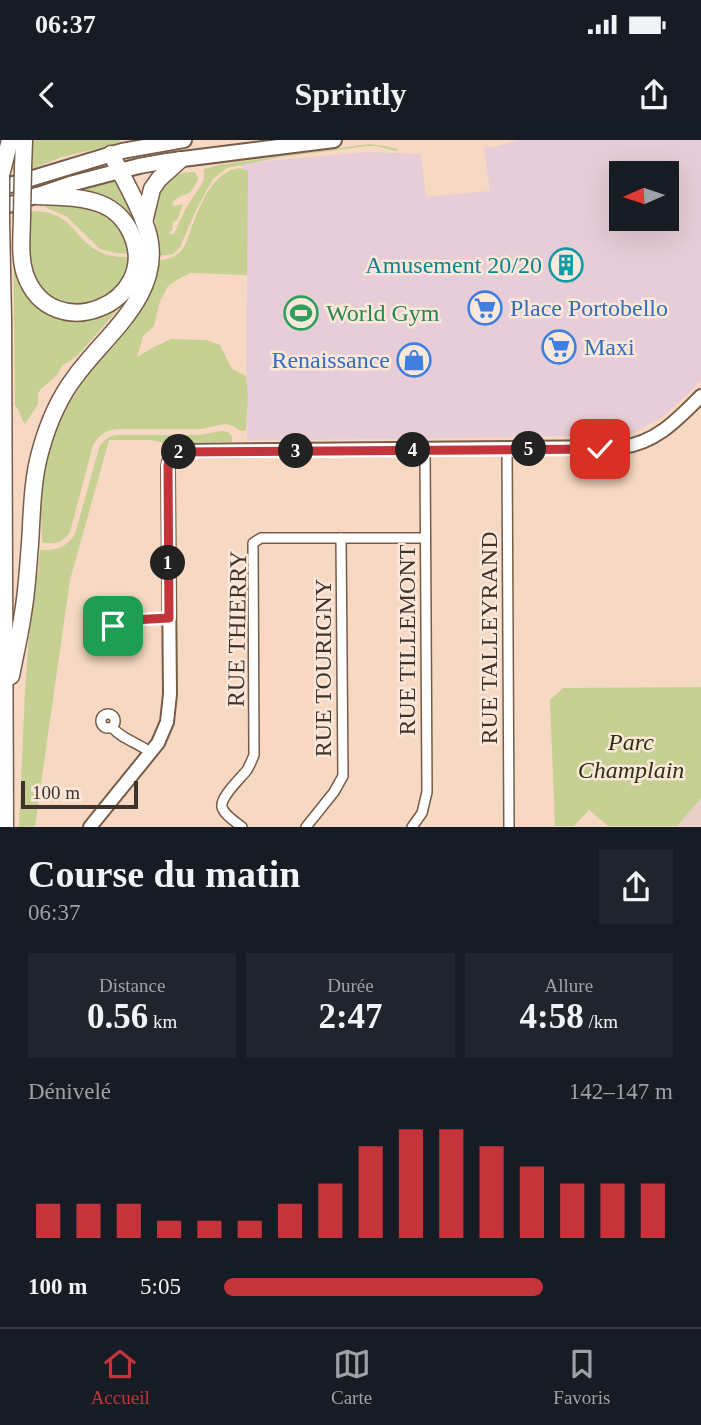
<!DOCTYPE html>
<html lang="fr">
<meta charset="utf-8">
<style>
body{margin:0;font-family:Georgia,serif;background:#20242c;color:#f1f3f6;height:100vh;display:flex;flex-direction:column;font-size:26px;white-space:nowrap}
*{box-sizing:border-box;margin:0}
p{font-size:23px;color:#9ea1a6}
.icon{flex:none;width:38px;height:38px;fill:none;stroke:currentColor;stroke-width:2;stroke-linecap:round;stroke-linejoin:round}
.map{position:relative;height:687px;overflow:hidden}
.drawer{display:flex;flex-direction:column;background:#171b24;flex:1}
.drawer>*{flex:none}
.needle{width:46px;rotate:267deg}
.fabs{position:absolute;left:609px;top:21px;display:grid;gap:14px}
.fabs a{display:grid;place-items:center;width:70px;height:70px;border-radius:0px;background:#171b24;box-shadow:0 7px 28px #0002;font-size:35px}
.scale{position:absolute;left:21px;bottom:18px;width:117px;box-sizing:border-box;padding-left:7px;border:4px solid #3e322a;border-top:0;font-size:19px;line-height:24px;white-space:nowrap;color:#3e322a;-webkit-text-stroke:5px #fbe8db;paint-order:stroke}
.pin{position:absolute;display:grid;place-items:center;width:60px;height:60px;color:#fff;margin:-30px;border-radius:14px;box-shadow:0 4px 10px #0006}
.km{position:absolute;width:35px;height:35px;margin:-18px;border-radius:50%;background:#222;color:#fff;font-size:19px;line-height:35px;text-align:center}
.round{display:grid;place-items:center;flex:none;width:74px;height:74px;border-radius:0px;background:#20242c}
.head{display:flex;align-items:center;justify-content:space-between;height:119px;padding:0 28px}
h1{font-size:38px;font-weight:700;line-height:52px}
.figures{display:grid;grid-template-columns:repeat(3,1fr);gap:10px;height:119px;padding:7px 28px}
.figures div{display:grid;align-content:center;border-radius:0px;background:#20242c;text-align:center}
.figures b{font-size:35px;font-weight:700}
.figures small{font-size:19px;font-weight:400}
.figures p{font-size:19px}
.chart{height:196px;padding:14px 28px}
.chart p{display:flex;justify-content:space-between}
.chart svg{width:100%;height:126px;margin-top:7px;stroke:#c3343b;stroke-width:6}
ul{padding:0 28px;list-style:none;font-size:23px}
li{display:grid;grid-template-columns:112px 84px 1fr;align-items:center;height:52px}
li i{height:18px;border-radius:9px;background:#c3343b}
.status{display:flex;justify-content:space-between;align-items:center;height:49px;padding:0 35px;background:#171b24;direction:ltr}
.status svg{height:19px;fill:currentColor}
header{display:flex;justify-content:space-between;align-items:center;height:91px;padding:0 28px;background:#171b24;font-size:32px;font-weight:700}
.dock{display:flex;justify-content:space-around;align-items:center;height:98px;border-top:2px solid #363941;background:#171b24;font-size:19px;color:#9ea1a6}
.dock a{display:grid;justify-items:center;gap:4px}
.dock .on{color:#c3343b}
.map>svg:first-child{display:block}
.commercial{fill:#e6cdd7;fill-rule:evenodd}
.education{fill:#e8cfc8}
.green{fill:#c5d092}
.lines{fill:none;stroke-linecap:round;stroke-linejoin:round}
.street-casing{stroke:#775c49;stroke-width:12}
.secondary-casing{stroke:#775c49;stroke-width:16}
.primary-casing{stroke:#775c49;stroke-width:18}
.highway-casing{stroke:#775c49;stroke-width:19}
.street{stroke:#fff;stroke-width:9}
.secondary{stroke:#fff;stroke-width:12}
.primary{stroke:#fff;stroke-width:14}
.highway{stroke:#fff;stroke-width:16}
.highway-bridge-casing{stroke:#775c49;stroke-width:19;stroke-linecap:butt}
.highway-bridge{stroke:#fff;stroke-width:16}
.route-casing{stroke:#fff;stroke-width:14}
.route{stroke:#c3343b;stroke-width:9}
.labels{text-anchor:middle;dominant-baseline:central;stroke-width:5;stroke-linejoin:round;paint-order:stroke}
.culture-label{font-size:24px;fill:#0d838f;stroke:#fbe8db;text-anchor:end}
.shop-label{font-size:24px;fill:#366cbe;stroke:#fbe8db;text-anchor:start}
.leisure-label{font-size:24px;fill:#27864d;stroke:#fbe8db;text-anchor:start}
.street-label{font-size:24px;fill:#3e322a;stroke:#fbe8db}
.park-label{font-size:24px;font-style:italic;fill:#2d320e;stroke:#fbe8db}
</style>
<div class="status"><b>06:37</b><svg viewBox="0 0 49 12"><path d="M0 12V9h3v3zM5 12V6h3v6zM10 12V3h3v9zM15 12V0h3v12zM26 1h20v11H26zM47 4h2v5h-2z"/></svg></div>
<header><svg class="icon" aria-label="back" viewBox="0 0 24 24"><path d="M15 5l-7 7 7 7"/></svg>Sprintly<svg class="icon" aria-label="share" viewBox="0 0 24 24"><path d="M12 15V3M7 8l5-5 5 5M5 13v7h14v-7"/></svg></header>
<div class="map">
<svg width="701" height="687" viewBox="0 0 701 687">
<rect width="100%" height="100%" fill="#f7d8c2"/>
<path class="commercial" d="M519,0H701V240L689,253L665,275L631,295L416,299L247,300L248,259L246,236L247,135L242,23L368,12L421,14L426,57L490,51L484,7H493ZM621,33H667V79H621Z"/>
<polygon class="education" points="701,658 701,686 677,686"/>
<g class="green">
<polygon points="29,0 121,0 116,4 62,17 28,30"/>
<path d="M369,4L385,6L398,9L396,11L376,6H367L281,17L227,28L213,39L197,68L180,107L173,114L159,116C158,92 147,62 164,44C173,35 182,32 195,32L198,38C191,59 185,51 172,62L174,66L183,64L177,80L173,82L172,91H170L169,94H174L185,70L204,40V29L219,25Z"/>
<path d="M240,28L248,31L247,135L191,133L178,139L168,146L160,161L154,186L143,196L137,217L154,207L171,199L206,200L220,205L232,229L246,236L248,259L246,290L241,291L230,285L224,284L202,289H117C106,290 99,295 93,305L70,392C63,403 54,405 42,402L41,373L39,365L43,336L47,315L55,293L64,271L90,232L133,182L143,168L151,152L159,120C166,120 173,118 179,113C186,107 188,97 191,89C200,66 212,31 240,28Z"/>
<polygon points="116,39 141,93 137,94 81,54 81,49"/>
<path d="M80,63C111,70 125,81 131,114L115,113L100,109L66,76L44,67L56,64Z"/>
<path d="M33,71C73,72 70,95 98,111C108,117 120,117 131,117L130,127L114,155L76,168L46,157L29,128L27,72Z"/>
<path d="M18,76L17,118L54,173L126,156L128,158L78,215L62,226L58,234L41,249L38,253V264L25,284C20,280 21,270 15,266L13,78Z"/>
<path d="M222,291L228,292L232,296V302L164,303L151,300H109L70,440L35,686L19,687L25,552L33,434H38L40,410C56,411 67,407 75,394L100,305L107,298L115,295H199Z"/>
<polygon points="701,547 701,658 677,686 608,686 589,670 574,686 555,686 550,560 563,548"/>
</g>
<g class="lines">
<defs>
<g id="street">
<polyline points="507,309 509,687"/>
<circle cx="120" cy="486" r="7"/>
<polyline points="126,481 132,479 169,478"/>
<circle cx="108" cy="581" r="7"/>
<path d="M112,587C121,599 139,603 151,613"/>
<path d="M242,687C236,682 224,675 222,667C220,657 241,638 247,630C250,625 252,620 254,615L253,403L261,398H425"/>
<polyline points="306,687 334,652 343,636 341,398"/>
<polyline points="412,687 422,673 427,652 425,310"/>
</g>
<path id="secondary" d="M90,687L158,603L167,582L170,554L168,329C168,318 173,312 184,311L622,307C656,303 678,279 701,256"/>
<g id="primary">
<polyline points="0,48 122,11 184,0"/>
<polyline points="0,68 70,44 139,26 167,21 334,0"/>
</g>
<g id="highway">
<polyline points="23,28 24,0"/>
<polyline points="1,35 10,0"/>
<path d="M22,75C22,95 19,116 25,134C51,209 163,163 131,93C125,80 114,69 101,64C81,56 58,57 37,56"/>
<polyline points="1,82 3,179 5,687"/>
<polyline points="144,82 152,49 159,39 180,20"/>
<path d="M11,536C15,515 20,494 23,473C27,450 28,427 30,404C32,373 32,339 41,309C48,284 59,258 75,237C105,195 162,156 149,97C143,72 123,38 111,14"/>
</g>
</defs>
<use href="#street" class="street-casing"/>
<use href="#secondary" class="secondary-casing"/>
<use href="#primary" class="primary-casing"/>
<use href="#highway" class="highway-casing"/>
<use href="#street" class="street"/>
<use href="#secondary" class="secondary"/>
<use href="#primary" class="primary"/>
<use href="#highway" class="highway"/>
<defs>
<g id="highway-bridge">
<polyline points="1,35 1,82"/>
<polyline points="22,75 23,28"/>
</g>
</defs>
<use href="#highway-bridge" class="highway-bridge-casing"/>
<use href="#highway-bridge" class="highway-bridge"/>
</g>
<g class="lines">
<defs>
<polyline id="route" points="113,486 114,482 119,479 126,481 132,480 169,478 168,325 171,317 177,312 600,309"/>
</defs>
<use href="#route" class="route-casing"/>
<use href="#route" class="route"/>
</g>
<defs>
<symbol id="building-ring" viewBox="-11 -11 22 22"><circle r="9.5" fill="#fbe8db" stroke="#0f9aa8" stroke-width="1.5"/><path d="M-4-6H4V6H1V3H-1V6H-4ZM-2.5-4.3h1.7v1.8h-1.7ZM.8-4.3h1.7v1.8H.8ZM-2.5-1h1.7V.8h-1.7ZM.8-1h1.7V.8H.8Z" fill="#0f9aa8"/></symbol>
<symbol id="supermarket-ring" viewBox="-11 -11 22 22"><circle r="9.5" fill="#fbe8db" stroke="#3f7fe0" stroke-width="1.5"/><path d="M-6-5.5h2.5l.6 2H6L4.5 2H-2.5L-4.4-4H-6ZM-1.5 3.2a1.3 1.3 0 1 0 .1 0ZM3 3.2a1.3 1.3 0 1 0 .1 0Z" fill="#3f7fe0"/></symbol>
<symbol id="stadium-ring" viewBox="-11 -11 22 22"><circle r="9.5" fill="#fbe8db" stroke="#2e9e5b" stroke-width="1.5"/><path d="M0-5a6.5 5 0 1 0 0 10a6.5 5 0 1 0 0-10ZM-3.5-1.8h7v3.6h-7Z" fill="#2e9e5b"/></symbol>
<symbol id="shop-ring" viewBox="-11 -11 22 22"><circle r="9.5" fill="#fbe8db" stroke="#3f7fe0" stroke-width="1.5"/><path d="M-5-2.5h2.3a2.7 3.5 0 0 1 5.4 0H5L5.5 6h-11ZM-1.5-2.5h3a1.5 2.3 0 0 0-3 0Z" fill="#3f7fe0"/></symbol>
</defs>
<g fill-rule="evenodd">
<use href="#building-ring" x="547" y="106" width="38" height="38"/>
<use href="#supermarket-ring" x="466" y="149" width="38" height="38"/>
<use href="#stadium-ring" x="282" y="154" width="38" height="38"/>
<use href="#supermarket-ring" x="540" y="188" width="38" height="38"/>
<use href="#shop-ring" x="395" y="201" width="38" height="38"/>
</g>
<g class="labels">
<g class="culture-label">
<text x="542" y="125">Amusement 20/20</text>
</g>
<g class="shop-label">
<text x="510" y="168">Place Portobello</text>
<text x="584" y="207">Maxi</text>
<text x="390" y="220" text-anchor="end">Renaissance</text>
</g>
<g class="leisure-label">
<text x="326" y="173">World Gym</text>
</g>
<g class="street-label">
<text transform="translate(237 489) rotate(-89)">RUE THIERRY</text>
<text transform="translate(489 498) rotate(-90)">RUE TALLEYRAND</text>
<text transform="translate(407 500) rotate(-90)">RUE TILLEMONT</text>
<text transform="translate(323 528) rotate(-90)">RUE TOURIGNY</text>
</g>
<g class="park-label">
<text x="631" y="602">Parc<tspan x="631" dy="28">Champlain</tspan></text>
</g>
</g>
</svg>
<div class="fabs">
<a><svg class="needle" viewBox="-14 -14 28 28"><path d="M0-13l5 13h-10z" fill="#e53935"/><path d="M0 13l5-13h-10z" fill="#9ea1a6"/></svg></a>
</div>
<div class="scale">100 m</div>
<div class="pin" style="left:113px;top:486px;background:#1e9e55"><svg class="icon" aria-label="arrive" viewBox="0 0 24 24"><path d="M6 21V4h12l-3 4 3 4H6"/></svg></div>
<div class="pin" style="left:600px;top:309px;background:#d93025"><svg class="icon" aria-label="check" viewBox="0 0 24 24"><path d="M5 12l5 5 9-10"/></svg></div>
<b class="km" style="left:168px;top:423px">1</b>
<b class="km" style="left:179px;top:312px">2</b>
<b class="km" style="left:296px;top:311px">3</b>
<b class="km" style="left:413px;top:310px">4</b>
<b class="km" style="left:529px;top:309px">5</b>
</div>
<section class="drawer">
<div class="head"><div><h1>Course du matin</h1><p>06:37</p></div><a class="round"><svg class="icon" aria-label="share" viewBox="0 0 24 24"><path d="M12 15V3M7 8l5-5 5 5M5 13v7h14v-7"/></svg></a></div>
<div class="figures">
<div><p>Distance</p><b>0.56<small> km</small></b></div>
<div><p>Durée</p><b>2:47</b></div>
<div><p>Allure</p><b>4:58<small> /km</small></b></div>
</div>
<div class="chart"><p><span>Dénivelé</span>142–147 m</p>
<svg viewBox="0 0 160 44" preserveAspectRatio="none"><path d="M5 44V32M15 44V32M25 44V32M35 44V38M45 44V38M55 44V38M65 44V32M75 44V25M85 44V12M95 44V6M105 44V6M115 44V12M125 44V19M135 44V25M145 44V25M155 44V25"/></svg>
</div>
<ul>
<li><b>100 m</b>5:05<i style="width:71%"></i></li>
</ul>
</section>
<nav class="dock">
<a class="on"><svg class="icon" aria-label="home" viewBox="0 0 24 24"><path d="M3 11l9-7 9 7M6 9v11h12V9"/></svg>Accueil</a>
<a><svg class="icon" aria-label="map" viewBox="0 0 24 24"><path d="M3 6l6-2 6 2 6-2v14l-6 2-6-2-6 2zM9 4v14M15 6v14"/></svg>Carte</a>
<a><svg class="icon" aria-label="saved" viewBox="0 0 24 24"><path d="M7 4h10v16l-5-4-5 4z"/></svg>Favoris</a>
</nav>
